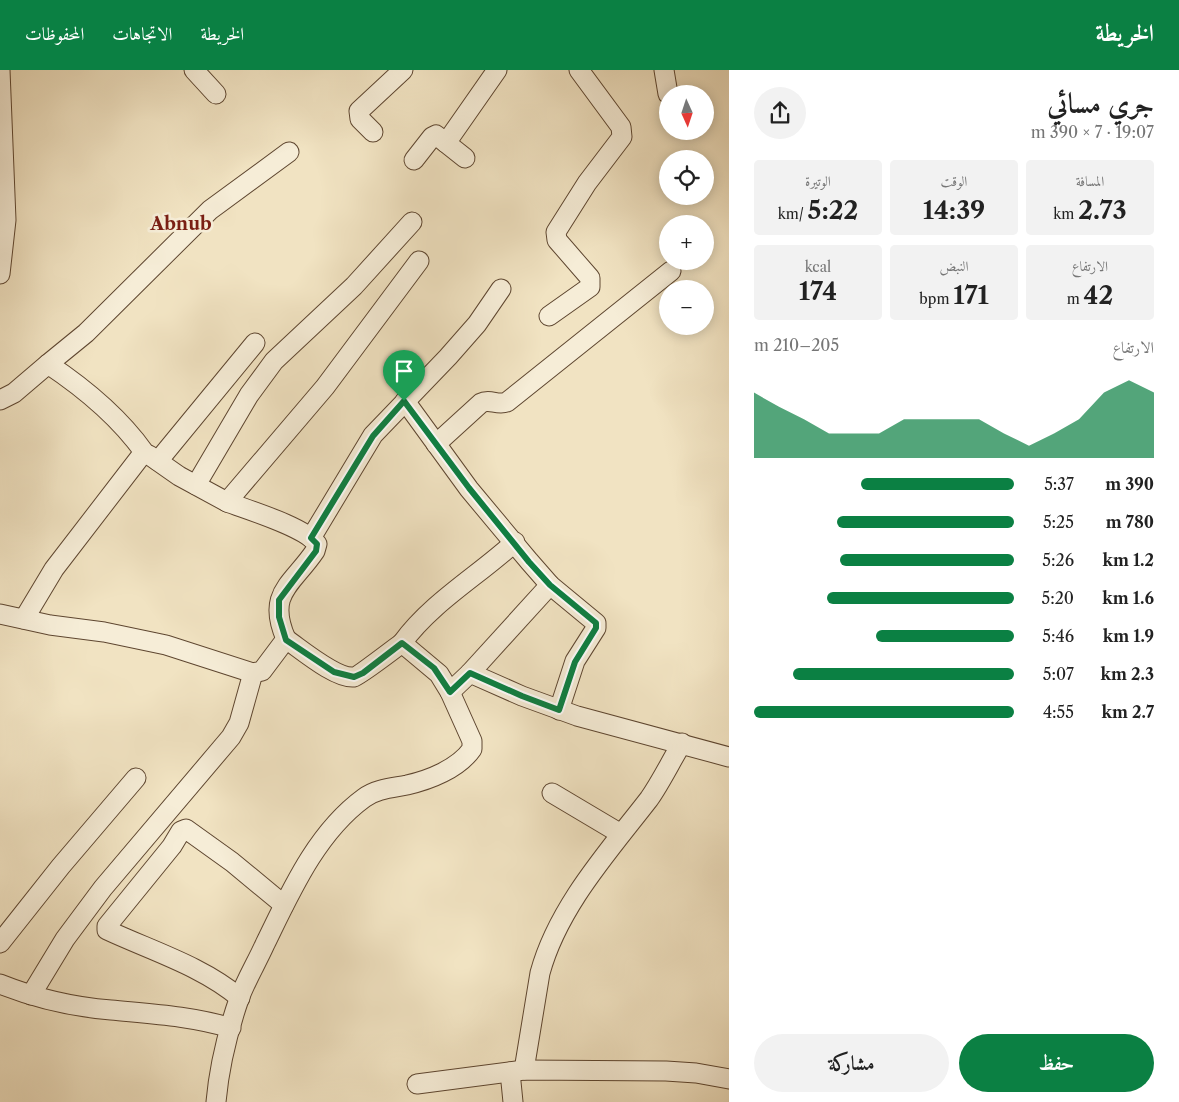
<!DOCTYPE html>
<html lang="ar">
<meta charset="utf-8">
<style>
body{margin:0;font-family:"Libre Caslon Text",Amiri,serif;background:#f2f2f2;color:#222;direction:rtl;height:100vh;display:flex;flex-direction:column;font-size:19px;white-space:nowrap}
*{box-sizing:border-box;margin:0}
p{font-size:16px;color:#767676}
.icon{flex:none;width:28px;height:28px;fill:none;stroke:currentColor;stroke-width:2;stroke-linecap:round;stroke-linejoin:round}
.map{position:relative;flex:1;overflow:hidden;direction:ltr}
.drawer{display:flex;flex-direction:column;background:#fff;width:450px}
.drawer>*{flex:none}
.needle{width:32px;rotate:177deg}
.tools{position:absolute;left:659px;top:15px;display:grid;gap:10px}
.tools a{display:grid;place-items:center;width:55px;height:55px;border-radius:50%;background:#fff;box-shadow:0 2px 12px #0003;font-size:25px}
.pin{position:absolute;display:grid;place-items:center;width:42px;height:42px;color:#fff;margin:-51px -21px;border-radius:50% 50% 50% 0;rotate:-45deg;box-shadow:0 0 5px #0007}
.pin .icon{rotate:45deg}
.round{display:grid;place-items:center;flex:none;width:52px;height:52px;border-radius:26px;background:#f2f2f2}
.head{display:flex;align-items:center;justify-content:space-between;height:85px;padding:0 25px}
h1{font-size:28px;font-weight:700;line-height:38px}
.figures{display:grid;grid-template-columns:repeat(3,1fr);gap:8px;height:85px;padding:5px 25px}
.figures div{display:grid;align-content:center;border-radius:5px;background:#f2f2f2;text-align:center}
.figures b{font-size:25px;font-weight:700}
.figures small{font-size:14px;font-weight:400}
.figures p{font-size:14px}
.chart{height:140px;padding:10px 25px}
.chart p{display:flex;justify-content:space-between}
.chart svg{width:100%;height:90px;margin-top:5px;fill:#0b8043;opacity:.7}
.button{display:flex;gap:10px;margin-top:auto;padding:10px 25px}
.button a{flex:1;height:58px;border-radius:30px;background:#0b8043;color:#fff;font-size:20px;font-weight:700;line-height:58px;text-align:center}
.button a+a{background:#f2f2f2;color:#222}
ul{padding:0 25px;list-style:none;font-size:16px}
li{display:grid;grid-template-columns:80px 60px 1fr;align-items:center;height:38px}
li i{height:12px;border-radius:6px;background:#0b8043}
header{display:flex;align-items:center;gap:30px;box-sizing:border-box;height:70px;padding:0 25px;background:#0b8043;color:#fff}
header strong{font-size:24px}
nav{display:flex;gap:28px;margin-inline-start:auto;font-size:18px}
main{display:flex;flex:1;min-height:0}
.map>svg:first-child{display:block}
.lines{fill:none;stroke-linecap:round;stroke-linejoin:round}
.minor-casing{stroke:#5e4630;stroke-width:21}
.minor{stroke:#f6edd7;stroke-width:19}
.route-casing{stroke:#fff;stroke-width:10}
.route{stroke:#0b8043;stroke-width:6}
.labels{text-anchor:middle;dominant-baseline:central;stroke-width:5;stroke-linejoin:round;paint-order:stroke}
.district-label{font-size:18px;font-weight:bold;fill:#7a1f14;stroke:#f6edd7}
</style>
<header>
<strong>الخريطة</strong>
<nav><a>الخريطة</a><a>الاتجاهات</a><a>المحفوظات</a></nav>
</header>
<main>
<section class="drawer">
<div class="head"><div><h1>جري مسائي</h1><p>19:07 · 7 × 390 m</p></div><a class="round"><svg class="icon" aria-label="share" viewBox="0 0 24 24"><path d="M12 15V3M7 8l5-5 5 5M5 13v7h14v-7"/></svg></a></div>
<div class="figures">
<div><p>المسافة</p><b>2.73<small> km</small></b></div>
<div><p>الوقت</p><b>14:39</b></div>
<div><p>الوتيرة</p><b>5:22<small> /km</small></b></div>
</div>
<div class="figures">
<div><p>الارتفاع</p><b>42<small> m</small></b></div>
<div><p>النبض</p><b>171<small> bpm</small></b></div>
<div><p>kcal</p><b>174</b></div>
</div>
<div class="chart"><p><span>الارتفاع</span>205–210 m</p>
<svg viewBox="0 0 160 44" preserveAspectRatio="none"><path d="M0 44V12L10 19L20 25L30 32L40 32L50 32L60 25L70 25L80 25L90 25L100 32L110 38L120 32L130 25L140 12L150 6L160 12V44z"/></svg>
</div>
<ul>
<li><b>390 m</b>5:37<i style="width:59%"></i></li>
<li><b>780 m</b>5:25<i style="width:68%"></i></li>
<li><b>1.2 km</b>5:26<i style="width:67%"></i></li>
<li><b>1.6 km</b>5:20<i style="width:72%"></i></li>
<li><b>1.9 km</b>5:46<i style="width:53%"></i></li>
<li><b>2.3 km</b>5:07<i style="width:85%"></i></li>
<li><b>2.7 km</b>4:55<i style="width:100%"></i></li>
</ul>
<div class="button"><a>حفظ</a><a>مشاركة</a></div>
</section>
<div class="map">
<svg width="729" height="1032" viewBox="0 0 729 1032">
<rect width="100%" height="100%" fill="#f1e3c2"/>
<filter id="stains"><feTurbulence type="fractalNoise" baseFrequency=".004" numOctaves="4"/><feColorMatrix values="0 0 0 0 .2 0 0 0 0 .09 0 0 0 0 .02 0 0 0 .5 -.17"/></filter>
<radialGradient id="worn" r=".72"><stop offset=".6" stop-color="#630" stop-opacity="0"/><stop offset="1" stop-color="#630" stop-opacity=".3"/></radialGradient>
<g class="lines">
<defs>
<g id="minor">
<polyline points="0,0 6,150 0,204"/>
<polyline points="194,0 216,24"/>
<polyline points="664,0 668,24"/>
<polyline points="373,62 360,49 359,41 403,0"/>
<polyline points="446,73 497,0"/>
<polyline points="414,90 432,67 436,65 465,88"/>
<polyline points="549,246 590,217 590,208 557,170 556,162 587,113 622,67 621,57 579,0"/>
<polyline points="48,294 86,263 210,140 289,82"/>
<path d="M0,330L14,323L48,294C84,318 119,347 144,382L54,499L24,549"/>
<polyline points="405,331 469,419 529,491 550,515 596,553 596,558 575,591 559,640"/>
<path d="M436,374L481,333C490,328 497,336 507,332L671,201"/>
<polyline points="149,385 179,406 227,432"/>
<polyline points="158,391 255,273"/>
<polyline points="196,415 249,325 274,291 354,216 412,152"/>
<polyline points="311,468 373,365 448,287 477,254 501,219"/>
<path d="M0,544L50,555L104,562L166,575L253,603L262,601L286,569C302,580 336,609 354,607C359,606 395,578 402,573"/>
<path d="M286,569C266,523 292,515 315,481L317,474C305,457 248,440 227,432L325,317L419,191"/>
<polyline points="470,603 550,515"/>
<polyline points="450,622 470,603 522,626 577,646 729,687"/>
<polyline points="552,723 621,764"/>
<polyline points="0,873 61,796 136,708"/>
<path d="M0,914C35,928 73,937 111,940C152,944 191,946 231,958"/>
<polyline points="31,925 65,869 103,818 231,667 239,653 253,603"/>
<path d="M240,928C202,896 152,881 107,860V856L172,776L181,761L186,759L232,792L284,835"/>
<path d="M524,1000L540,903C558,837 608,782 649,729C661,712 671,691 682,673"/>
<polyline points="510,1002 513,1032"/>
<polyline points="417,1014 524,1000 666,1001 696,1003 729,1009"/>
<path d="M216,1032C219,998 228,961 239,929C246,910 257,892 265,874C290,823 316,763 364,728C376,719 392,718 407,715C429,710 458,699 472,679V671L450,622L439,604L402,573C432,532 478,506 515,472"/>
</g>
</defs>
<use href="#minor" class="minor-casing"/>
<use href="#minor" class="minor"/>
</g>
<g class="lines">
<defs>
<polygon id="route" points="404,331 469,418 529,492 550,515 596,553 596,558 575,592 559,640 522,626 470,603 450,622 434,598 402,573 363,603 354,607 334,602 286,570 279,547 279,530 316,481 317,474 311,468 373,366"/>
</defs>
<use href="#route" class="route-casing"/>
<use href="#route" class="route"/>
</g>
<g class="labels">
<g class="district-label">
<text x="181" y="154">Abnub</text>
</g>
</g>
<rect width="100%" height="100%" filter="url(#stains)"/>
<rect width="100%" height="100%" fill="url(#worn)"/>
</svg>
<div class="tools">
<a><svg class="needle" viewBox="-14 -14 28 28"><path d="M0-13l5 13h-10z" fill="#e53935"/><path d="M0 13l5-13h-10z" fill="#767676"/></svg></a>
<a><svg class="icon" aria-label="locate" viewBox="0 0 24 24"><circle cx="12" cy="12" r="6"/><path d="M12 2v4M12 18v4M2 12h4M18 12h4"/></svg></a>
<a>+</a>
<a>−</a>
</div>
<div class="pin" style="left:404px;top:331px;background:#1e9e55"><svg class="icon" aria-label="arrive" viewBox="0 0 24 24"><path d="M6 21V4h12l-3 4 3 4H6"/></svg></div>
</div>
</main>
